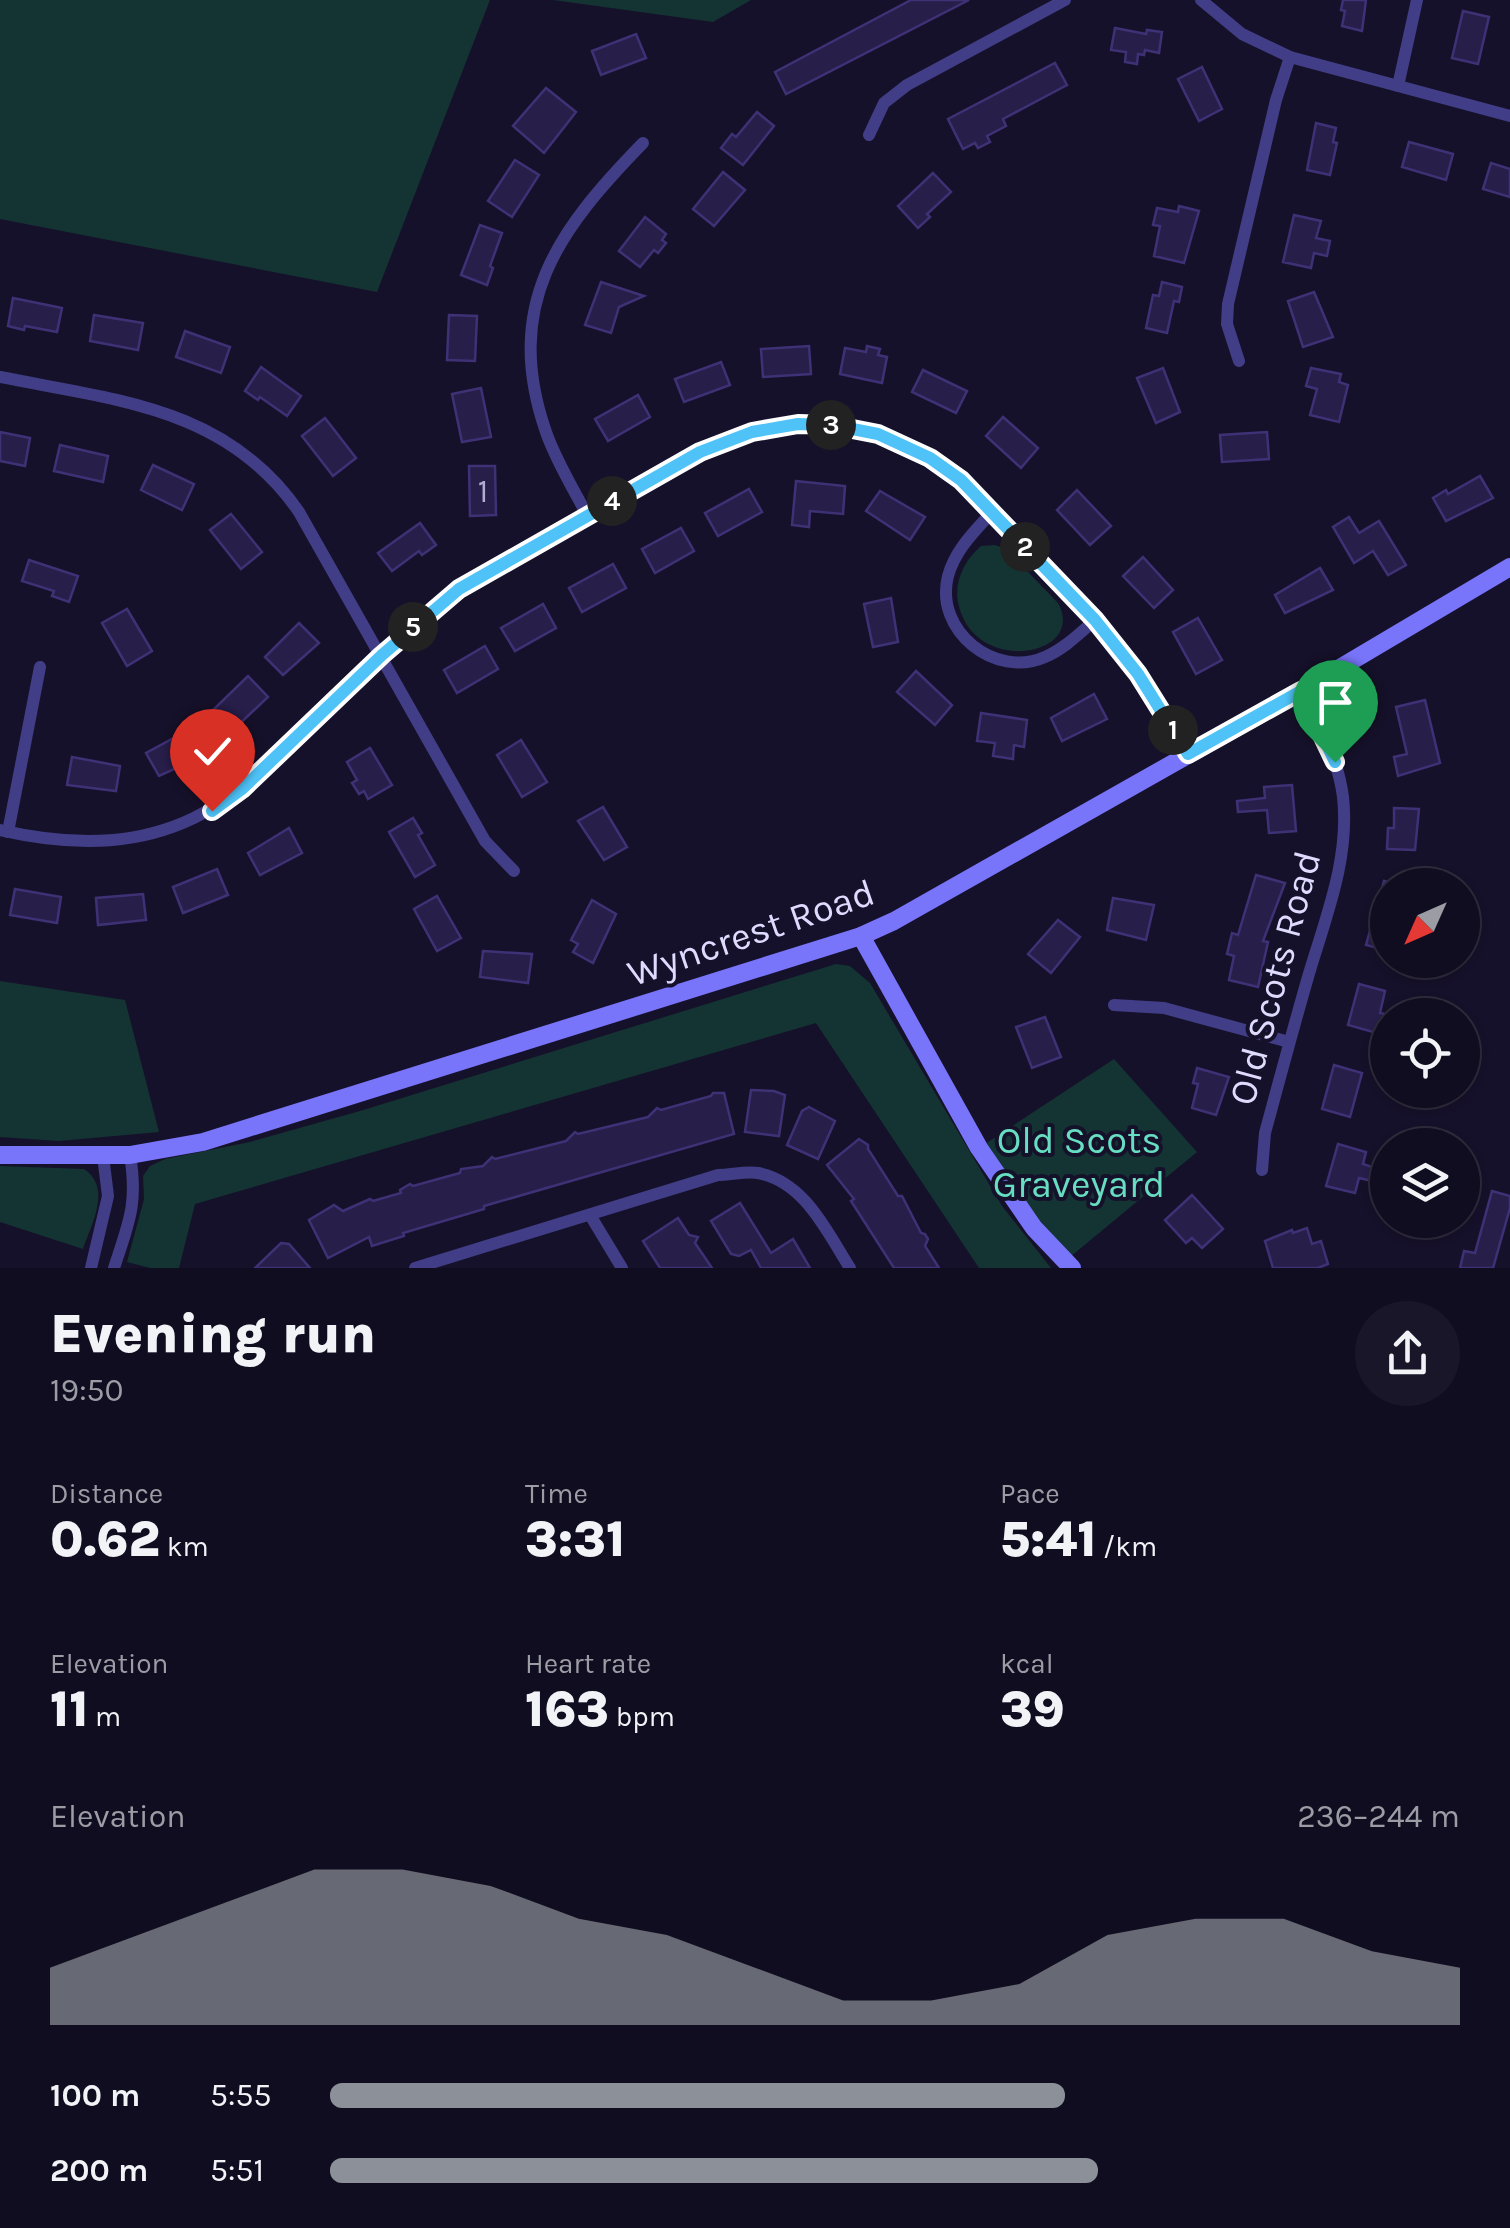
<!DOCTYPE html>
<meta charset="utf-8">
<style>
body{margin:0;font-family:Karla,sans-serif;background:#191629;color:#f1f3f6;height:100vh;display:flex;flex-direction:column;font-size:38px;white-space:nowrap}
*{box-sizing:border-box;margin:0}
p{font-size:32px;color:#9c9ca5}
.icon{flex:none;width:55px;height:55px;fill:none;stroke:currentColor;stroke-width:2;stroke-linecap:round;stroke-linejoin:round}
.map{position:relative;height:1268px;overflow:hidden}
.side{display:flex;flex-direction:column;background:#100d20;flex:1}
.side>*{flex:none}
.needle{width:65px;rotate:225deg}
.fabs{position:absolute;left:1370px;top:868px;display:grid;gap:20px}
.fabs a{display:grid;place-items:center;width:110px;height:110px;border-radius:50%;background:#100d20;box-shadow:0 2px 8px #0004,0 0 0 2px #302d3e;font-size:50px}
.pin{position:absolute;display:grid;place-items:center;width:85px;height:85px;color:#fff;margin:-102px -42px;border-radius:50% 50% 50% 0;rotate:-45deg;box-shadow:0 0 10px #0007}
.pin .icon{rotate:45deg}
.km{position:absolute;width:50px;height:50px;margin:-25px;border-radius:50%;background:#222;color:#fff;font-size:28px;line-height:50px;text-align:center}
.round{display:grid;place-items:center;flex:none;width:105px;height:105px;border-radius:52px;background:#191629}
.headline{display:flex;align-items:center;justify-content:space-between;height:170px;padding:0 50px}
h1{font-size:55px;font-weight:800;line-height:75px}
.metrics{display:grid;grid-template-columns:repeat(3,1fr);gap:15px;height:170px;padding:10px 50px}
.metrics div{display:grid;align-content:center}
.metrics b{font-size:50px;font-weight:800}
.metrics small{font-size:28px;font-weight:400}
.metrics p{font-size:28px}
.chart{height:280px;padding:20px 50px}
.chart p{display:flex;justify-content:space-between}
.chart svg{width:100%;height:180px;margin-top:10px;fill:#8c9099;opacity:.7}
ul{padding:0 50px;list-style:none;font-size:32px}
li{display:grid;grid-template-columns:160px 120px 1fr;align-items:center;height:75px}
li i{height:25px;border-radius:12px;background:#8c9099}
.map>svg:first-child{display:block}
.green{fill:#143333}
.building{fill:#271e4a;stroke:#3f3175;stroke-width:2.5}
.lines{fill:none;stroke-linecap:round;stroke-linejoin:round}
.street{stroke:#413e87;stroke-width:12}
.secondary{stroke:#7975fb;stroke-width:18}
.route-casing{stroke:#fff;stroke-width:20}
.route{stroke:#4fc3f7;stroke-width:12}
.labels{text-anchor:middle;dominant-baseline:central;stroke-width:8;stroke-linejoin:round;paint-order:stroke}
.number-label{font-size:32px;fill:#b1acd1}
.street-label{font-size:38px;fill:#dfdbfe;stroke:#16112a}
.park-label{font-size:38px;fill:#67dec1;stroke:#16112a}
</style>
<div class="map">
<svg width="1510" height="1268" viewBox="0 0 1510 1268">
<rect width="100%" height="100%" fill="#16112a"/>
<g class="green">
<polygon points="0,0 490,0 377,292 0,219"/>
<polygon points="553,0 751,0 713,22"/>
<path d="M995,545L1006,549L1058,603C1088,657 972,677 958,602C954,580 965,560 981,546Z"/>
<polygon points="836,964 850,966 870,983 1002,1206 1051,1268 979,1268 816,1023 195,1204 179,1268 150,1268 127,1262 144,1199 143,1176 150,1166 165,1159 250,1142 360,1111"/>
<polygon points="0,981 125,1000 159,1132 59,1141 0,1137"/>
<polygon points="1114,1059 1197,1152 1064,1262 979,1148"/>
<path d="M0,1166L84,1169C112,1188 92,1223 83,1249L0,1222Z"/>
</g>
<g class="building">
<polygon points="911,0 969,0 786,94 775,72"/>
<polygon points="1343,0 1366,0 1362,31 1342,26 1345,11 1341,10"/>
<polygon points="1463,11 1489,17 1478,64 1452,58"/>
<polygon points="1115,28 1146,34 1147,30 1162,32 1159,53 1145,50 1144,55 1138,54 1137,64 1125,62 1126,52 1111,50"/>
<polygon points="636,34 646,58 601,75 592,51"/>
<polygon points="1055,63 1067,85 1003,119 1006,126 987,136 990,142 978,148 975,143 963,149 948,119"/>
<polygon points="1202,67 1222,109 1199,121 1178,79"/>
<polygon points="546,88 576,112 544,153 513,126"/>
<polygon points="757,112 774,126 743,165 721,148 732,134 736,137"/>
<polygon points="1316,123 1336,128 1333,142 1337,143 1330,175 1307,170"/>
<polygon points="1409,142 1453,154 1446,180 1402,167"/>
<polygon points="515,160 539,175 512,217 488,201"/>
<polygon points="1491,163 1510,169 1510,197 1483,189"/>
<polygon points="723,172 745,190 714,226 693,209"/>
<polygon points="933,173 951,192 927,214 930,217 918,228 898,206"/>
<polygon points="1179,206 1199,211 1184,263 1154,256 1160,226 1153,225 1157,208 1178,212"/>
<polygon points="1294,215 1321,221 1316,238 1330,241 1327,256 1314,253 1311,268 1283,262"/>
<polygon points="645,217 666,234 662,240 666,243 658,253 654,250 640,267 619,251"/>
<polygon points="480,225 502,233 490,266 493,268 487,285 461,275"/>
<polygon points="601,282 644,296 619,307 611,333 585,325"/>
<polygon points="1162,282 1182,287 1179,302 1174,301 1167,333 1146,328 1153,295 1159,296"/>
<polygon points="1314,292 1333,337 1303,347 1288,301"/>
<polygon points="13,298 62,308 57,332 25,326 24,330 8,326"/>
<polygon points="94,315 143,323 138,350 90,341"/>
<polygon points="449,315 477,316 475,361 447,360"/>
<polygon points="185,331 230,347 221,373 176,357"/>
<polygon points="809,346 811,374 763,377 761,349"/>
<polygon points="867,346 880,349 878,355 887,357 882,383 840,374 845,348 866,352"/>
<polygon points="721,362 730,385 684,402 675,379"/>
<polygon points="261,367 301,396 287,416 260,397 258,400 245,391"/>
<polygon points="1163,368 1180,412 1156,423 1137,378"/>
<polygon points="1311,368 1341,374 1339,382 1348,385 1339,422 1310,415 1317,389 1306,386"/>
<polygon points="923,370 967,391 956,413 912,392"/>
<polygon points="481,388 491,437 462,442 452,394"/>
<polygon points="638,395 650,417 608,441 595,419"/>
<polygon points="1003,417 1038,448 1021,468 986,436"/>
<polygon points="325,418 356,458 333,476 302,436"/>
<polygon points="0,432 30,438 25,466 0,461"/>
<polygon points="1267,432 1269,459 1222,462 1220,435"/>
<polygon points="60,445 108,456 103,482 54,471"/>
<polygon points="153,465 194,484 182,510 141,490"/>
<polygon points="469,466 495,466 496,515 470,516"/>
<polygon points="1480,476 1493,498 1446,521 1433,498 1446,490 1448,494"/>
<polygon points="796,481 845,486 843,514 810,511 809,527 792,525"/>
<polygon points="749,489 762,512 718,536 705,513"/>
<polygon points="1077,490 1111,526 1090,545 1057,510"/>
<polygon points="880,491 925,517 910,540 866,511"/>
<polygon points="231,514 262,552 241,569 210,530"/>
<polygon points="1349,517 1359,533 1379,521 1406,565 1388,575 1373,551 1354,563 1333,527"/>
<polygon points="420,523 436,545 422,555 419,551 392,571 378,553"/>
<polygon points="681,528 694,551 655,573 642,549"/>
<polygon points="1143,557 1173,590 1154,608 1123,576"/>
<polygon points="29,560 78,576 69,602 52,596 54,591 22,581"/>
<polygon points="613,564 626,588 582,612 569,588"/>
<polygon points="1320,568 1333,590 1285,613 1275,595"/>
<polygon points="891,598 898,642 873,647 864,604"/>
<polygon points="543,604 556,628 515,651 501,628"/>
<polygon points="127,609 152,651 127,666 102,623"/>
<polygon points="1198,618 1222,660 1196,674 1173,632"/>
<polygon points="299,623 319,643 283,675 265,657"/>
<polygon points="485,646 498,669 457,693 444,670"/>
<polygon points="916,671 952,705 935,725 897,692"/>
<polygon points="248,676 268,697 232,731 212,711"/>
<polygon points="1094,694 1107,719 1062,741 1051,718"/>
<polygon points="1425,700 1440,763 1398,776 1394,757 1407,754 1396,707"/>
<polygon points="981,713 1027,720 1024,747 1014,745 1013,759 993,756 995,743 977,741"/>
<polygon points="197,732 207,750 192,761 159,776 146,753 183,733 189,736"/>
<polygon points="521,740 547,782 522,797 497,755"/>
<polygon points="370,748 392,785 368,799 364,791 359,794 352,783 357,780 347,762"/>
<polygon points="72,757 120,766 116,791 67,785"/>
<polygon points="1292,785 1296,831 1269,833 1267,810 1238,812 1237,801 1265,798 1264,787"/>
<polygon points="603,807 627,847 604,860 578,821"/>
<polygon points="1394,808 1419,809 1415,850 1387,849 1388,828 1394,828"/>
<polygon points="413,818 422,833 418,835 435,865 415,877 389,832"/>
<polygon points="289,828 302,853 260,875 248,853"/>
<polygon points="217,869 228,895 183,913 173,887"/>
<polygon points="1256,875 1285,883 1263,941 1268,942 1258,987 1229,980 1234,956 1227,954 1232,933 1238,935"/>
<polygon points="1384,881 1388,882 1388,951 1366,945"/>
<polygon points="15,889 61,897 57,923 10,915"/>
<polygon points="143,894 146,920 98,925 96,898"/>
<polygon points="437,896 461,938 437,951 414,909"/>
<polygon points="1113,898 1154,905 1146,940 1107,930"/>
<polygon points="592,900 616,914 593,963 573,952 578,944 571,940"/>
<polygon points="1058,920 1080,937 1051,973 1028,954"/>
<polygon points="483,951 532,954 528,983 480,977"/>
<polygon points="1359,984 1385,991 1380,1013 1385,1014 1380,1034 1348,1025"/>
<polygon points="1045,1017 1061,1057 1032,1068 1016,1027"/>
<polygon points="1334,1065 1362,1073 1350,1117 1322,1109"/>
<polygon points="1197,1068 1229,1077 1216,1115 1192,1108 1198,1084 1193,1083"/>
<polygon points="751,1090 774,1091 785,1095 779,1136 745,1132"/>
<polygon points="713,1093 724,1093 734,1134 484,1206 484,1209 403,1233 404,1236 372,1246 369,1237 328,1258 309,1220 334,1205 343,1211 370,1199 373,1201 401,1193 400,1190 410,1184 413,1186 460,1173 461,1169 483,1166 492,1157 495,1159 566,1141 575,1132 578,1134 648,1117 657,1108 661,1110 711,1096"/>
<polygon points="809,1107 835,1121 818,1159 787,1145 802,1111"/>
<polygon points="859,1139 868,1145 868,1149 898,1196 902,1196 921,1233 925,1234 928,1239 925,1246 939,1268 894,1268 851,1201 854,1199 827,1165"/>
<polygon points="1338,1144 1366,1152 1363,1164 1375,1168 1372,1181 1359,1178 1355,1193 1326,1186"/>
<polygon points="1492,1191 1510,1196 1510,1208 1493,1268 1460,1268 1464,1251 1475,1253"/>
<polygon points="1192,1195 1223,1229 1202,1248 1192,1238 1186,1243 1165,1220"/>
<polygon points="740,1203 771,1253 793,1239 810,1268 761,1268 751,1250 739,1256 731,1254 711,1221"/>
<polygon points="678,1218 689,1235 698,1237 695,1243 712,1268 660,1268 643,1241"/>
<polygon points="1307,1228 1312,1244 1321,1241 1328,1264 1318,1268 1273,1268 1265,1241 1292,1230 1293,1233"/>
<polygon points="281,1243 289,1244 310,1268 255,1268"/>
</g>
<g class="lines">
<g class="street">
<polyline points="1201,0 1242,34 1290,57 1510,116"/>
<polyline points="1398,86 1417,0"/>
<polyline points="869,135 884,103 907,85 1065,0"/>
<polyline points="1239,361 1227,324 1228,304 1276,100 1290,57"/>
<path d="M0,377C115,400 227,407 299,512L485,841L514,871"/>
<path d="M992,512C974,532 955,550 948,576C934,631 995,679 1045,657C1064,649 1080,633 1095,620"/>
<path d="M587,515C573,488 556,461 546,432C502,305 558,230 643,143"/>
<path d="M0,830C215,879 266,756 407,632C467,579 539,542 609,503C655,477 700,445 751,432C824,413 906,432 963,481C987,503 1008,529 1030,552C1067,591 1104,628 1136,670C1155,696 1171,726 1188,754"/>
<polyline points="8,832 40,667"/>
<polyline points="1114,1005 1164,1008 1289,1042"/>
<path d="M1262,1170L1265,1133C1279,1081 1293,1029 1308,977C1325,919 1350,859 1343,797C1338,758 1320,725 1301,691"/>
<polyline points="590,1215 622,1268"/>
<polyline points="91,1268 108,1196 103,1156"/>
<path d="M114,1268C129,1222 138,1204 130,1155"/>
<path d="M415,1268L718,1175C730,1175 746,1171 758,1173C805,1182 827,1232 850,1268"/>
</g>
<g class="secondary">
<polyline points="861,936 979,1148 1034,1228 1072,1268"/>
<polyline points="0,1155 130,1155 203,1142 861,936 894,921 1301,691 1510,567"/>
</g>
</g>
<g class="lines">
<defs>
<polyline id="route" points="212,811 242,789 382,655 459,589 700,452 752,432 798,424 832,425 878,434 930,458 961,480 1095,620 1138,674 1188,754 1301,691 1335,762"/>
</defs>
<use href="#route" class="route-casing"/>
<use href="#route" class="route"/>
</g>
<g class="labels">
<g class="number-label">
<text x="483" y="491">1</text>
</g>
<g class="street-label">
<text transform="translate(751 933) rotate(-19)">Wyncrest Road</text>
<text transform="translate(1275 978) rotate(-75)">Old Scots Road</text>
</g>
<g class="park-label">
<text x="1079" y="1140">Old Scots<tspan x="1079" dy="44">Graveyard</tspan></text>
</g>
</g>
</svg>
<div class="fabs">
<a><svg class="needle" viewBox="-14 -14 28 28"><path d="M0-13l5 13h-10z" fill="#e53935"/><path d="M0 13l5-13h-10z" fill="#9c9ca5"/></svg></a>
<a><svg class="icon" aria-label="locate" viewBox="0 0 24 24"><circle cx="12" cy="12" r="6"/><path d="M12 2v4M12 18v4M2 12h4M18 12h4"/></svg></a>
<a><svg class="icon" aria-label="layers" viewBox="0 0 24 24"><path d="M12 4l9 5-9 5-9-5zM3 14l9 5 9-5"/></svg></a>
</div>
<div class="pin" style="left:1335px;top:762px;background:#1e9e55"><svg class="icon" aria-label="arrive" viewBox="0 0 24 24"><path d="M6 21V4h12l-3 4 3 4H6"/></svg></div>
<div class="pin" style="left:212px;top:811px;background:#d93025"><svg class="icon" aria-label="check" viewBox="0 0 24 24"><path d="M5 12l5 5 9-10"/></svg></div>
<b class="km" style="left:1173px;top:730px">1</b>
<b class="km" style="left:1025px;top:547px">2</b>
<b class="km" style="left:831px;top:425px">3</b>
<b class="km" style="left:612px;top:501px">4</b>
<b class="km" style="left:413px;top:627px">5</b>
</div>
<section class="side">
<div class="headline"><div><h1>Evening run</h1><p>19:50</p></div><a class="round"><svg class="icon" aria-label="share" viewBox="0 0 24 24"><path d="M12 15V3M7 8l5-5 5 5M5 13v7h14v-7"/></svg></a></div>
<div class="metrics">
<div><p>Distance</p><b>0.62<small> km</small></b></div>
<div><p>Time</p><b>3:31</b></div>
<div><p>Pace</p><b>5:41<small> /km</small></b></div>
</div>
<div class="metrics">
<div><p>Elevation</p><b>11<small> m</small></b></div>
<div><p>Heart rate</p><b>163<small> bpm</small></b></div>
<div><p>kcal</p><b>39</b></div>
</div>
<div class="chart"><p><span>Elevation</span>236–244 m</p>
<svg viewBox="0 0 160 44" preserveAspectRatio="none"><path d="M0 44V30L10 22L20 14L30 6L40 6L50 10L60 18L70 22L80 30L90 38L100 38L110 34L120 22L130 18L140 18L150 26L160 30V44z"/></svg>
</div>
<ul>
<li><b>100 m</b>5:55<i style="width:65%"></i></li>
<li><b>200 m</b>5:51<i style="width:68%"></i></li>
</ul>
</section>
